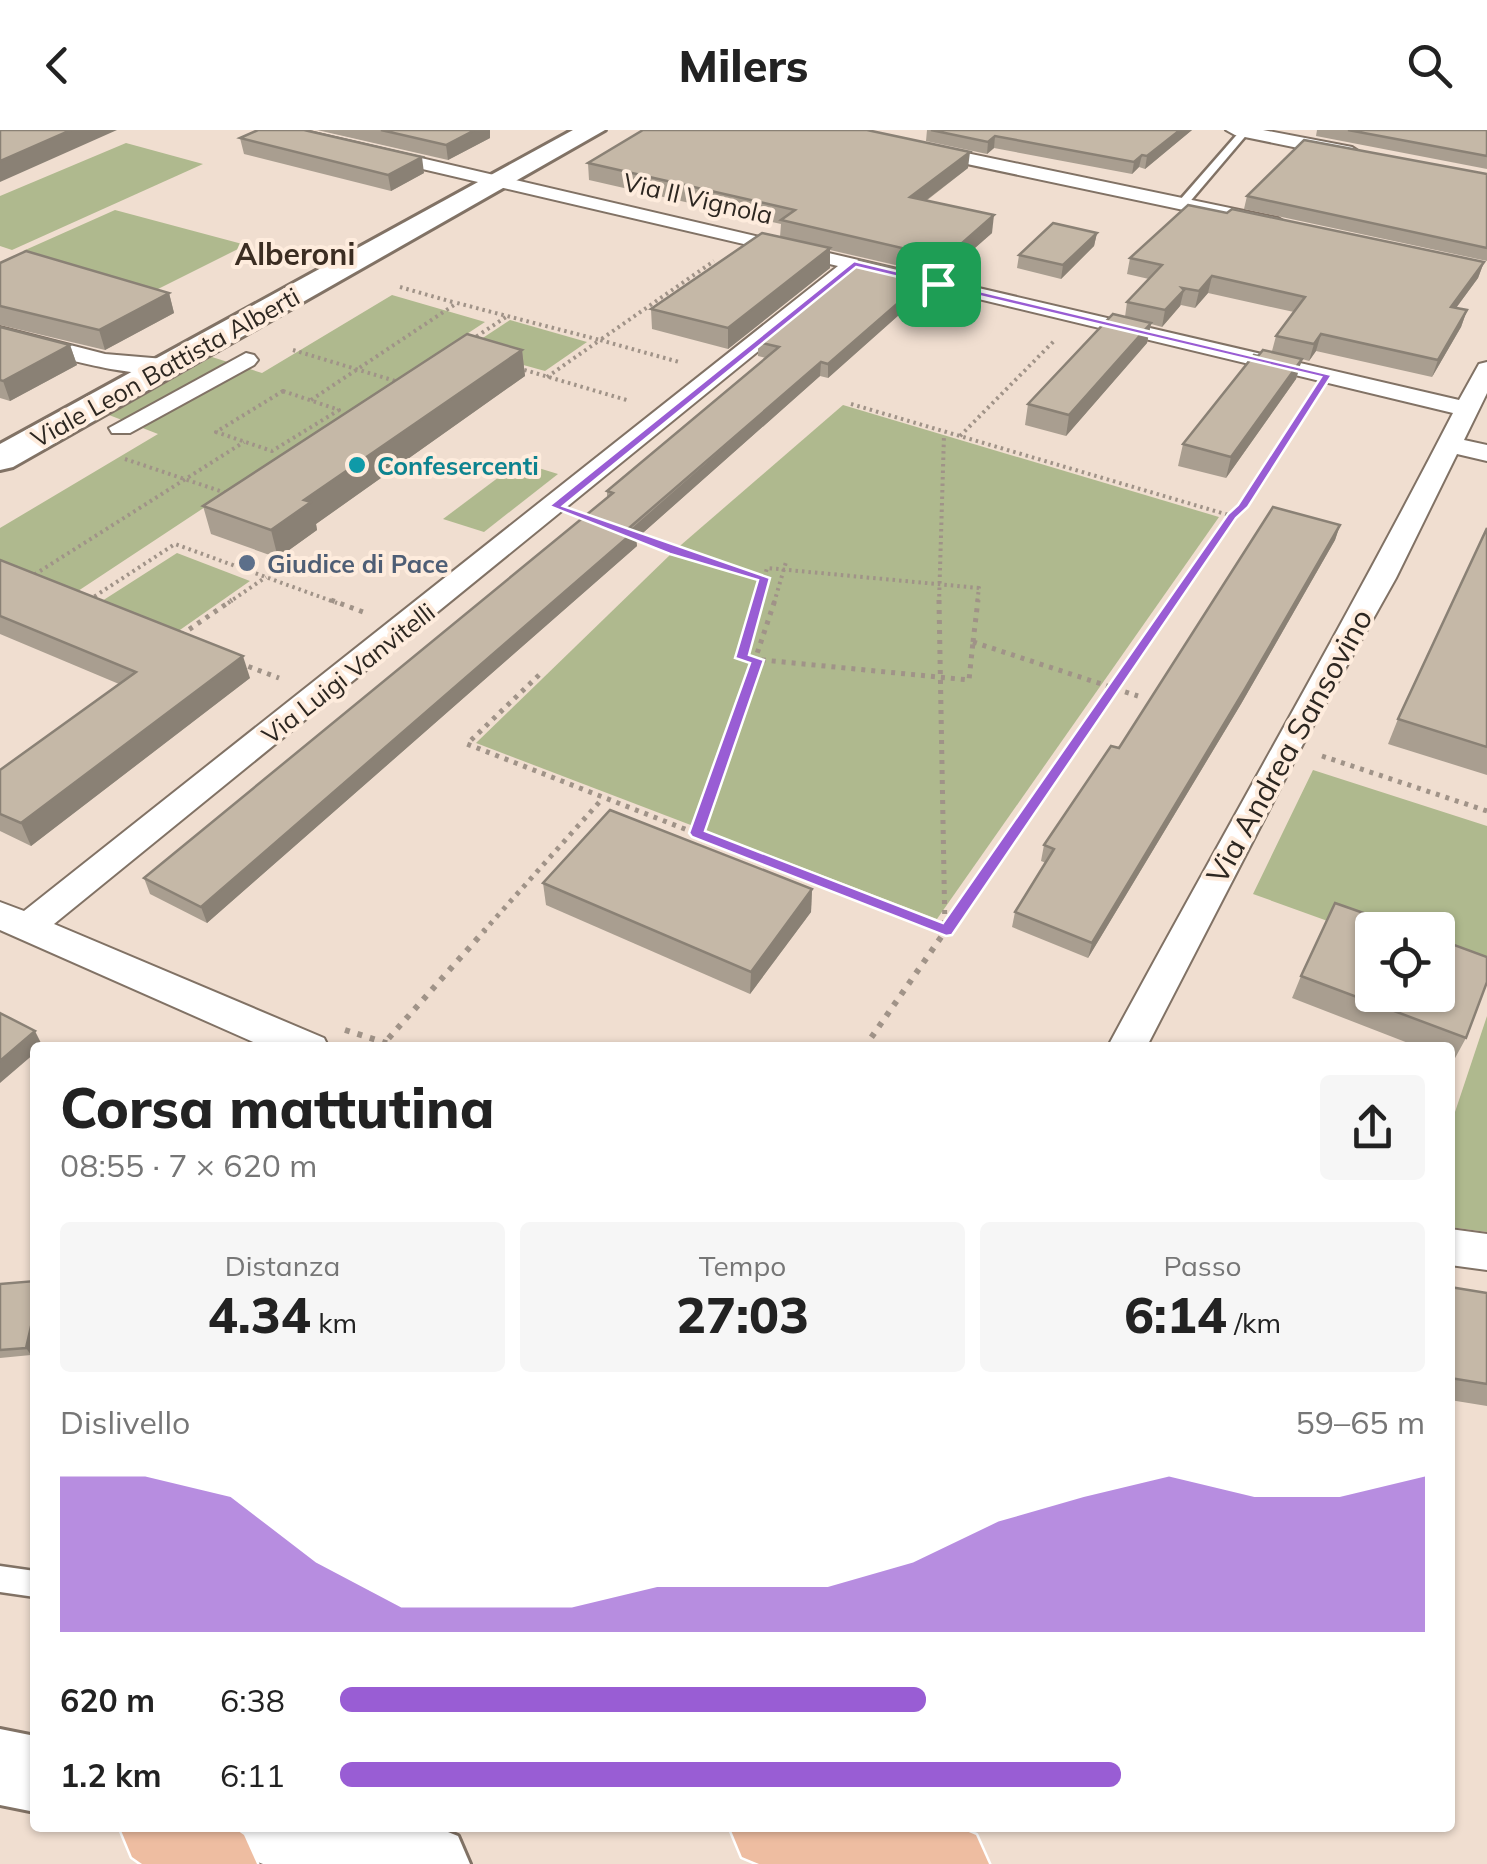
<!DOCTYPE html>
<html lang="it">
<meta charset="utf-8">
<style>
body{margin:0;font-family:Mulish,sans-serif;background:#f6f6f6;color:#222;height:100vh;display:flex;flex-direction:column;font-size:38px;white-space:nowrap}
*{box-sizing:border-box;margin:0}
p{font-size:32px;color:#767676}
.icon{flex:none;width:55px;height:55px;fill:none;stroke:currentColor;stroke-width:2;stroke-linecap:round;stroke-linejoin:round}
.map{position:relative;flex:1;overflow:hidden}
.side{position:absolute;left:30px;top:912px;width:1425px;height:790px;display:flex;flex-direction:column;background:#fff;border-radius:10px;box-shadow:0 2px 8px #0004}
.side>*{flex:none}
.buttons{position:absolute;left:1355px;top:782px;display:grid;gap:20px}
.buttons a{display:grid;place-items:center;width:100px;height:100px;border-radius:10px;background:#fff;box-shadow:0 2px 8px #0004;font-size:50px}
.pin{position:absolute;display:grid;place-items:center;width:85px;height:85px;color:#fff;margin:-42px;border-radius:20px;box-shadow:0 5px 15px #0006}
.round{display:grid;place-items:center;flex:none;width:105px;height:105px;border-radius:10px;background:#f6f6f6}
.summary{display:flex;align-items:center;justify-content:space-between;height:170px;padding:0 30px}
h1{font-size:55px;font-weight:800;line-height:75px}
.figures{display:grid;grid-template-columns:repeat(3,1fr);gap:15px;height:170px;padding:10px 30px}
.figures div{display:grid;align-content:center;border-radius:10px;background:#f6f6f6;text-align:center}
.figures b{font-size:50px;font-weight:800}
.figures small{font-size:28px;font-weight:400}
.figures p{font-size:28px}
.chart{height:280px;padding:20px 30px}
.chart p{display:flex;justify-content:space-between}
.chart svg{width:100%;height:180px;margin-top:10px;fill:#995dd4;opacity:.7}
ul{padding:0 30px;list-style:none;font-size:32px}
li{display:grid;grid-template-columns:160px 120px 1fr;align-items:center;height:75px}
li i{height:25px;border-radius:12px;background:#995dd4}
header{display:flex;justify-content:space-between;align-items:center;height:130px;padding:0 30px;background:#fff;font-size:45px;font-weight:800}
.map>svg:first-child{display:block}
.green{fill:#afb98e}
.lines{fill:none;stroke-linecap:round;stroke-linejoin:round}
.lane-casing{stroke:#817265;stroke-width:5}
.street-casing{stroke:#817265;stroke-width:4}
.secondary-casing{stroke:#817265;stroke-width:6}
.highway-casing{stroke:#fff;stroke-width:5}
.path-far2{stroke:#a09388;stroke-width:4;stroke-dasharray:2.5 4;stroke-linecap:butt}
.path-far1{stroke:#a09388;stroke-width:5;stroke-dasharray:4 6;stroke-linecap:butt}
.path{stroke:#a09388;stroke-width:6;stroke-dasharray:5 8;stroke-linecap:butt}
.lane{fill:#fff;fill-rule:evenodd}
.street{fill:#fff;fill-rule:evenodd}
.secondary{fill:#fff;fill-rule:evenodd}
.highway{fill:#eebda1;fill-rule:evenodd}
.wall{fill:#a99e90}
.shaded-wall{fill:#8a8175}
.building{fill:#c5b8a7;stroke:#8a8175;stroke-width:2.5}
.route{fill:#995dd4;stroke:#fff;stroke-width:2.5;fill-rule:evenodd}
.culture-dot{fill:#0f9aa8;stroke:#feecdd;stroke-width:4}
.service-dot{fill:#5c6f8a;stroke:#feecdd;stroke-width:4}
.labels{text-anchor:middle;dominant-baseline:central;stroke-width:8;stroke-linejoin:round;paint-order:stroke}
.far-street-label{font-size:25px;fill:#2d2721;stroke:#feecdd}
.far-culture-label{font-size:25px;font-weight:bold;fill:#0d838f;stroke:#feecdd;text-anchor:start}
.far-service-label{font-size:25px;font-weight:bold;fill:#4e5e75;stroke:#feecdd;text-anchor:start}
.far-quarter-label{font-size:30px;font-weight:bold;fill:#3b2d22;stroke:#feecdd}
.street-label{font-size:30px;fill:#2d2721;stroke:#feecdd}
</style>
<header><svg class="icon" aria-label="back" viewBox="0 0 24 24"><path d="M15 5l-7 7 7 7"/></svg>Milers<svg class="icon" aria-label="search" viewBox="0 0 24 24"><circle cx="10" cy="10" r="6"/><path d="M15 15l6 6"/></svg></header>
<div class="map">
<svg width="1487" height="1734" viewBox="0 0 1487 1734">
<rect width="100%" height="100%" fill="#f0ded0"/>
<g class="green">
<polygon points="126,13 203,34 12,120 0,116 0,66"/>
<polygon points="115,80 246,115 138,169 47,128 23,121"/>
<polygon points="392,165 485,192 78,461 0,434 0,398 158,304 109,285 212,227 262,243"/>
<polygon points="510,190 587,212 545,241 466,219"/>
<polygon points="843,275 1219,387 937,789 476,613 674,421"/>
<polygon points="519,332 558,344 484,402 443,389"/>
<polygon points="177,423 250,451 177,502 102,471"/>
<polygon points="1313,640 1487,696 1487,847 1438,830 1438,800 1372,800 1372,807 1253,764"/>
<polygon points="1487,886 1487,1102 1450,1097 1450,997"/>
</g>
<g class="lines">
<defs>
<g id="lane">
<polygon points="1241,0 1249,2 1187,75 1179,75 1179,71"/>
<polygon points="0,1436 35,1441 35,1467 0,1462"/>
</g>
<g id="street">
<path d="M268,0H301L1459,270L1479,234L1487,232V263L1464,310L1487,315V331L1457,324L1396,448L1303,614L1146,918H1107C1221,706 1343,497 1453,283L858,140L54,794L324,908L329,918H267L0,800V772L24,781L838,136L277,5Z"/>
<polygon points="821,0 856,0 1278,88 1288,94 1278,100 830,5"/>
<polygon points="1226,0 1263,0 1352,17 1361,23 1352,29 1235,5"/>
<path d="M0,197L105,224L164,229L176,236C154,259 32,219 0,211Z"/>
<polygon points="246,223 254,225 258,230 254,235 130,303 112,303 109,298"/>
<polygon points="1450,1099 1487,1104 1487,1140 1450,1135"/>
</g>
<g id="secondary">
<polygon points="573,0 605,0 13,337 0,340 0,314"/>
<polygon points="0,1599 35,1606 35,1682 0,1675"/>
<polygon points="232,1698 438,1698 458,1706 470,1734 263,1734 243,1726"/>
</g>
<g id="highway">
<polygon points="120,1698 234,1698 244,1705 257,1734 142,1734 132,1727"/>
<polygon points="730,1698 959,1698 976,1705 989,1734 759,1734 742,1727"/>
</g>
</defs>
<use href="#lane" class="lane-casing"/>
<use href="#street" class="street-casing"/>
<use href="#secondary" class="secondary-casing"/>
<use href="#highway" class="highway-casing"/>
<g class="path-far2">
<polyline points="400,157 456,173"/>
<polyline points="471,210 506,187"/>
<polyline points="293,220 402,253"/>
<polyline points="518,238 630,271"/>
<polyline points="547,247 600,210 679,232"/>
<polygon points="283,261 339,280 272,321 216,302"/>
<polyline points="311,270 457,173 600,210 714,131"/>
<polyline points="851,274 1232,386 1172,473"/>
<polyline points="960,306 1055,210"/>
<polyline points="125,329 232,365"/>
<polyline points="1232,386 1243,377 1310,272"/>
<polyline points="631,405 764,448"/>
<polyline points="29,448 244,312"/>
<polyline points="89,470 175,414 337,473"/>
<polyline points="228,473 266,447"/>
<polyline points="757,473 767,438 979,458 977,473"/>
<polyline points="774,473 786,432"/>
<polyline points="939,473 944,305"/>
</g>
<g class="path-far1">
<polyline points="331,470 363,482"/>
<polyline points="758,470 742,528 969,550 973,512"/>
<polyline points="939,470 945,802"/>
<polyline points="181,505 232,470"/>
<polyline points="973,512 1138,566"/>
<polyline points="973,512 978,470"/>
<polyline points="239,533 279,548"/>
<polyline points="539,545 467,614 946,801 1174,470"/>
<polyline points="1322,626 1487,681"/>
<polyline points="697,703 775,470"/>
<polyline points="483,802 603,668"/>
</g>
<g class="path">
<polyline points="943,800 947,800"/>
<polyline points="345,900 402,918"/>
<polyline points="380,918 485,800"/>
<polyline points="864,918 946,800"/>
</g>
<use href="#lane" class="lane"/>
<use href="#street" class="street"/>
<use href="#secondary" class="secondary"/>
<use href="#highway" class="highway"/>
</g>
<g class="wall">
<polygon points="317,0 490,0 490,8 448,30"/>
<polygon points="927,0 1192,0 1145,39 1139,37 1132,44 994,18 987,24 926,11"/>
<polygon points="1317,0 1487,0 1487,39 1316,6"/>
<polygon points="240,8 424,43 391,61 244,24"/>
<polygon points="588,33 968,38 926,71 992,103 943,146 830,120 830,138 728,219 652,199 651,179 780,107 781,94 589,50"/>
<polygon points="1487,44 1487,131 1244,79 1247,66"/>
<polygon points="1227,83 1484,132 1478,148 1456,178 1467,180 1461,197 1432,247 1316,221 1309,231 1302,229 1296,249 1226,348 1178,336 1183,314 1258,226 1272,221 1276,206 1294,182 1208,163 1195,178 1181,175 1162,197 1151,194 1147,213 1066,306 1025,295 1028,274 1125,187 1127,172 1149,149 1127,144 1130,128"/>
<polygon points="1097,103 1094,116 1061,149 1017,138 1019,125"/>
<polygon points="0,133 169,163 174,183 105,220 0,195"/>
<polygon points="928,147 927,160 828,248 820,246 636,409 637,416 207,793 150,764 144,748 607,368 607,361 766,228 758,226 758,212"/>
<polygon points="0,197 70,215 77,235 10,271 0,268"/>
<polygon points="522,220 525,246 316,394 317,400 278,428 211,404 203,376"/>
<polygon points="1340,395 1335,410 1241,574 1088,828 1012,797 1015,782 1046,733 1041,731 1044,715 1119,618"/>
<polygon points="1487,398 1487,645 1388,614 1398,589"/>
<polygon points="0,430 250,548 31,716 0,701 0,640 119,554 0,504"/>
<polygon points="543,753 812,759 811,782 750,864 546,775"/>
<polygon points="1301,846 1466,908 1454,930 1450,929 1450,918 1421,918 1292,868"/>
<polygon points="35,1151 35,1207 31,1225 0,1228 0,1154"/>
<polygon points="1450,1157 1487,1163 1487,1276 1450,1270"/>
</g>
<g class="shaded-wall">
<polygon points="71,0 117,0 0,52 0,31"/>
<polygon points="475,0 490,0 490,8 448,30 446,15"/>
<polygon points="1180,0 1192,0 1145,39 1147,26"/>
<polygon points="995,6 994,18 987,24 988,12"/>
<polygon points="970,22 968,38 908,84 910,67"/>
<polygon points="1142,25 1139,37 1132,44 1134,32"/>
<polygon points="422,27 424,43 391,61 388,45"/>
<polygon points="994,85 992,103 943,146 945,128"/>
<polygon points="1097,103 1094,116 1061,149 1063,135"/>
<polygon points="830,118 830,138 728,219 728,198"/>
<polygon points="1484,132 1478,148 1445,193 1451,177"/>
<polygon points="1212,146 1208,163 1195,178 1199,161"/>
<polygon points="928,147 927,160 828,248 828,234"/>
<polygon points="1184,160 1180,176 1162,197 1165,180"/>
<polygon points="169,163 174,183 105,220 99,200"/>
<polygon points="1467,180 1461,197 1432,247 1438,230"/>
<polygon points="1151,193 1147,213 1066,306 1069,285"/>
<polygon points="1321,204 1316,221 1309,231 1314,214"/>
<polygon points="70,215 77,235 10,271 3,251"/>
<polygon points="522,220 525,246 316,394 317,400 278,428 271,400 304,370"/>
<polygon points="1302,229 1296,249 1226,348 1231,327"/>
<polygon points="821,232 820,246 636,409 637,416 207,793 201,777"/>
<polygon points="1340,395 1335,410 1241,574 1088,828 1092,813"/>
<polygon points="243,526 250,548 31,716 21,693"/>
<polygon points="812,759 811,782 750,864 751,842"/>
<polygon points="35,901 43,917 35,918 35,923 0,953 0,931"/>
<polygon points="35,1179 35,1207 31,1225 26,1218"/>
</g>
<g class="building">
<polygon points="0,0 71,0 0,31"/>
<polygon points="258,0 304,0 422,27 388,45 240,8"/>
<polygon points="381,0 475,0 446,15"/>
<polygon points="643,0 867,0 970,22 910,67 994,85 945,128 781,90 795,80 588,33"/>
<polygon points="931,0 1180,0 1147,26 1142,25 1134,32 995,6 988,12"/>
<polygon points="1348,0 1487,0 1487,26"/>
<polygon points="1304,10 1487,44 1487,118 1247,66"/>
<polygon points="1188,75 1227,83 1232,79 1484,132 1451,177 1467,180 1438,230 1321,204 1314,214 1276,206 1305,167 1212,146 1199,161 1182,158 1184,160 1165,180 1127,172 1162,135 1130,128"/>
<polygon points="1053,93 1097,103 1063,135 1019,125"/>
<polygon points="762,103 830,118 728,198 651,179"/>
<polygon points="26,121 169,163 99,200 0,176 0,133"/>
<polygon points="860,130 928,147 828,234 821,232 629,398 636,400 201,777 144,748 613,363 607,361 779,217 758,212"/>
<polygon points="1113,184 1151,193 1069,285 1028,274"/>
<polygon points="0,197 70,215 3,251 0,250"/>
<polygon points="467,204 522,220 304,370 311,372 271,400 203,376"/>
<polygon points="1263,220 1302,229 1231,327 1183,314 1254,225 1258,226"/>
<polygon points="1273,377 1340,395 1245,559 1092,813 1015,782 1054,719 1044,715 1111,616 1119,618"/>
<polygon points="1487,398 1487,617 1398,589"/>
<polygon points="0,430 243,526 21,693 0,684 0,640 136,542 0,486"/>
<polygon points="610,680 812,759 751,842 543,753"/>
<polygon points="1335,773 1412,800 1372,800 1372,865 1438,865 1438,809 1487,827 1487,852 1466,908 1301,846"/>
<polygon points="0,883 35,901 0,931"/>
<polygon points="35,1151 35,1179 26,1218 0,1220 0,1154"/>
<polygon points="1450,1157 1487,1163 1487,1254 1450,1248"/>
</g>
<path class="route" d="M854,131L1332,245L1248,377L1236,388L952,805L946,806L692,707L689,703L750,533L735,528L758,450L670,424L549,376ZM856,137L1321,247L1238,375L1228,384L943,793L705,701L764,530L749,525L770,448L563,376Z"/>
<circle class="culture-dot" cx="357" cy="335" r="10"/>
<circle class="service-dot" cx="247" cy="433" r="10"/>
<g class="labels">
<g class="far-street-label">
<text transform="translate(698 68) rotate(13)">Via Il Vignola</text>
<text transform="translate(165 237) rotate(-29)">Viale Leon Battista Alberti</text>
<text transform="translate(348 543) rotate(-38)">Via Luigi Vanvitelli</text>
</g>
<g class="far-culture-label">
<text x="377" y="335">Confesercenti</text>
</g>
<g class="far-service-label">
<text x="267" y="433">Giudice di Pace</text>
</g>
<g class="far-quarter-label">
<text x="295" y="124">Alberoni</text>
</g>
<g class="street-label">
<text transform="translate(1289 616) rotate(-61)">Via Andrea Sansovino</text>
</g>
</g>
</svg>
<div class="buttons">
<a><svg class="icon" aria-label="locate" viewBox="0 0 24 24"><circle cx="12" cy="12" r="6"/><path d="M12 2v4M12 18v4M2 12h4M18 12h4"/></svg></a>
</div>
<div class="pin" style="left:938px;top:154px;background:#1e9e55"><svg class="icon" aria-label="arrive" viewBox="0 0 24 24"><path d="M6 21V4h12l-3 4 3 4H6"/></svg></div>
<section class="side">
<div class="summary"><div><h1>Corsa mattutina</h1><p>08:55 · 7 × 620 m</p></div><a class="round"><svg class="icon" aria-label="share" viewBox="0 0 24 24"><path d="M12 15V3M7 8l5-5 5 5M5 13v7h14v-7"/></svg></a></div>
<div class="figures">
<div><p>Distanza</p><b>4.34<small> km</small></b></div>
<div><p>Tempo</p><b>27:03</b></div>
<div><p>Passo</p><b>6:14<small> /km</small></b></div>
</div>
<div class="chart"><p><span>Dislivello</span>59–65 m</p>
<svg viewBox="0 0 160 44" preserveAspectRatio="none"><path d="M0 44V6L10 6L20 11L30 27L40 38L50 38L60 38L70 33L80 33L90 33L100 27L110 17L120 11L130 6L140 11L150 11L160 6V44z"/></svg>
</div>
<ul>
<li><b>620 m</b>6:38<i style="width:54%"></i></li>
<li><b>1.2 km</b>6:11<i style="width:72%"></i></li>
</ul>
</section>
</div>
